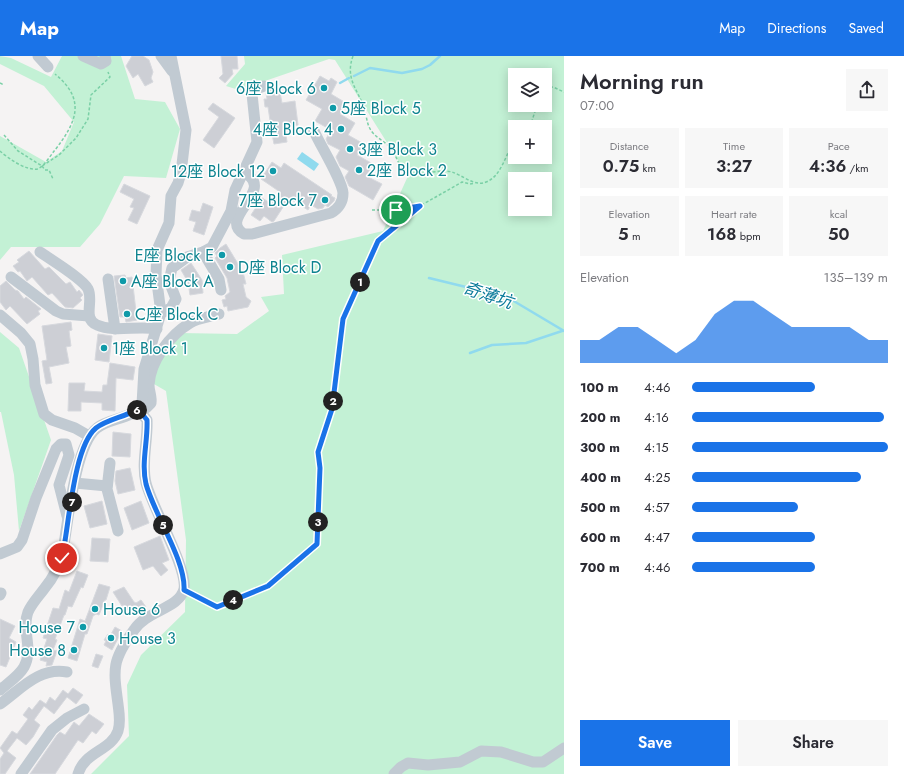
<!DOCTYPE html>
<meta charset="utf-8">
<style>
body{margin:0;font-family:Jost,"Noto Sans TC",sans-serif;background:#f7f7f7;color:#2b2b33;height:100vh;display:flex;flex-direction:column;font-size:15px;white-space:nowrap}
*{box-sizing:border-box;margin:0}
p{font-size:13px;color:#7c7c81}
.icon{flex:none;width:22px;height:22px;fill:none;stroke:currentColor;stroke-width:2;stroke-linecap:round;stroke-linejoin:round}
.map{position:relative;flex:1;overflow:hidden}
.details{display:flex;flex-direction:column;background:#fff;width:340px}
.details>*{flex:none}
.tools{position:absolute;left:508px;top:12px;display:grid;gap:8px}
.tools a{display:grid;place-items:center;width:44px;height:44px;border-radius:0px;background:#fff;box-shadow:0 2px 10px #0003;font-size:20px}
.pin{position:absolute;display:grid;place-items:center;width:34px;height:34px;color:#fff;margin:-17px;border:2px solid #fff;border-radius:50%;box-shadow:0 1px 4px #0007}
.km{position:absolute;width:20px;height:20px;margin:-10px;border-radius:50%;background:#222;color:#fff;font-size:11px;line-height:20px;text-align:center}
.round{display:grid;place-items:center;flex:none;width:42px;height:42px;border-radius:0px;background:#f7f7f7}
.summary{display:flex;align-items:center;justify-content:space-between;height:68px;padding:0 16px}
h1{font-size:22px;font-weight:600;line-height:30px}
.stats{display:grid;grid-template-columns:repeat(3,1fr);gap:6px;height:68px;padding:4px 16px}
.stats div{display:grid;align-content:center;border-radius:0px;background:#f7f7f7;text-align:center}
.stats b{font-size:17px;font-weight:600}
.stats small{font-size:11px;font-weight:400}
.stats p{font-size:11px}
.chart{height:112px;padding:8px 16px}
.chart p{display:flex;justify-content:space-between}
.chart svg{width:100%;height:72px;margin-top:4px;fill:#1a73e8;opacity:.7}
.button{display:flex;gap:8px;margin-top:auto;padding:8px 16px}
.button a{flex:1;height:46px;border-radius:0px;background:#1a73e8;color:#fff;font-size:16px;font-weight:600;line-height:46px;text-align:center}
.button a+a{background:#f7f7f7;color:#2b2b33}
ul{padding:0 16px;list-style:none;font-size:13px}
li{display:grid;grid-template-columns:64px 48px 1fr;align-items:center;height:30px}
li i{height:10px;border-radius:5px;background:#1a73e8}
header{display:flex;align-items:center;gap:24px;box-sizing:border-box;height:56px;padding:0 20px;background:#1a73e8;color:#fff}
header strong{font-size:19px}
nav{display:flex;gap:22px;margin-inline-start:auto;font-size:14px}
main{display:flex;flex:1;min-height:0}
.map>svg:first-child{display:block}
.green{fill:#c3f1d5;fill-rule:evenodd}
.water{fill:#90daee}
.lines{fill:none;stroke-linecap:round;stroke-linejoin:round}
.stream{stroke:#90daee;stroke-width:2.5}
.building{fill:#cdcfd5;stroke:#d7d9de}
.path{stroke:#7ad0a6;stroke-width:1.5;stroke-dasharray:3 2;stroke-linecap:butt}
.minor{stroke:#c1cad2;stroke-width:11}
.route-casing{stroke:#fff;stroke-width:8}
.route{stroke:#1a73e8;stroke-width:5}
.culture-dot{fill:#0f9aa8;stroke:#fff;stroke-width:1.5}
.labels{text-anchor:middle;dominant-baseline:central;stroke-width:3;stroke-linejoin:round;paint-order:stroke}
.culture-label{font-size:16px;fill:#0d838f;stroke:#fff;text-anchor:start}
.water-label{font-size:17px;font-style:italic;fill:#0c7c9b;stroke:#fff}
</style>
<header>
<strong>Map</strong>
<nav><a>Map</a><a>Directions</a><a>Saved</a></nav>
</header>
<main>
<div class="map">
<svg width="564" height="718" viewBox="0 0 564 718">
<rect width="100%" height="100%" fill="#f5f3f3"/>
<g class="green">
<polygon points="0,0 11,2 51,21 62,0 121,0 135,43 165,46 180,73 166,122 124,120 100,168 80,191 11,191 0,204 0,80 46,106 62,95 74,66 44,30 0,8"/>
<path d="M244,0H564V718H91L129,680L127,629L141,599L185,556L186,484L166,335L147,324L180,277L237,278L269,255L261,241L284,238L282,199L383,175L408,120L335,4L329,3L239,34L226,30L245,8ZM515,19H545V49H515ZM515,71H545V101H515ZM515,123H545V153H515Z"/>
<polygon points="0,276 19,292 51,384 19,475 14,419 1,356 0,356"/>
</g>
<polygon class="water" points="302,96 319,108 314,115 297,103"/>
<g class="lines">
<g class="stream">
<polyline points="354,20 370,12 402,17 422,13 430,9 440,0"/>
<polyline points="340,27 349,22"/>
<polyline points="429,222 507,241 564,275"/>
<polyline points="470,297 492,289 526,287 562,275"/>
</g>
</g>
<g class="building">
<polygon points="132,0 143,0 149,4 153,16 151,22 153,26 145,30 138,18 133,22 126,10"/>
<polygon points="221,0 237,0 238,13 232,13 233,18 225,27 219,22 223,18"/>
<polygon points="320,20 329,25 331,22 337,26 331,38 346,47 340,58 355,67 348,79 364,88 357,99 373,108 366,120 382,128 373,144 349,130 345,121 349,115 340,110 336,101 340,94 328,88 326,83 331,74 315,65 322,53 306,44"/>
<polygon points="279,31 282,47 295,45 298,69 285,71 287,86 274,88 272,78 269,79 268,71 271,71 268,51 265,51 264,43 267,43 266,37 270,32"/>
<polygon points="213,47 235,62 214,92 203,84 219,61 208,53"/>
<polygon points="272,106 281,112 284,107 332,139 331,140 335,142 334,145 328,151 325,149 323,152 318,153 311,149 308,154 289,142 274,165 272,166 264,160 260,165 251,159 262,142 272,148 280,136 261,123"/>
<polygon points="124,128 150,140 137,168 128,164 134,152 130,151 134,143 120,136"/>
<polygon points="203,147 213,151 204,179 193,175 196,166 189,164 192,154 200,156"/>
<polygon points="226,188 243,216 246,228 243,228 246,241 251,245 248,251 228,255 227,250 224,251 222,244 226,243 225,240 230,236 227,222 215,202 217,200 215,197 220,192"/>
<polygon points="29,195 45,213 49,211 66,228 70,226 77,236 79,234 83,239 80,242 82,244 73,252 65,251 52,237 48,239 32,221 27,225 20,215 18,216 13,210 19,206 17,204"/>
<polygon points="191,207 202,224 203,237 190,239 188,226 181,214"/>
<polygon points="125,219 126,222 132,221 137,264 126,266 125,261 120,261 114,220"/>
<polygon points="6,225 15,234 18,235 24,243 26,241 41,253 38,255 40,258 27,268 10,250 6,254 0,246 0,230"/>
<polygon points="71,266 72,274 69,275 71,290 66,291 69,307 49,311 52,327 46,328 42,305 47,304 42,270"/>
<polygon points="98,278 112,280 109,306 95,304"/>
<polygon points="110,307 135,311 133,324 116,322 115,355 102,354 102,347 81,346 81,355 68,355 69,327 85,327 84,335 102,336 103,329 107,329"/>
<polygon points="113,376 131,378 130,401 112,400"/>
<polygon points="130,412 135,434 118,438 115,425 116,415"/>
<polygon points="102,445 107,468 90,472 84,450"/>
<polygon points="141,445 149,467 132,474 124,452"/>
<polygon points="160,480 169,504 162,507 168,514 161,520 153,510 143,514 134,491"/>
<polygon points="92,482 110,483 108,506 90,505"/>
<polygon points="77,515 88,519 83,532 81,531 72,551 68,550 65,559 64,559 55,583 57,584 53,594 57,595 52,609 46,610 47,606 40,604 47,583 43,582 53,552 59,553 65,534 69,536"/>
<polygon points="99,528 110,531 106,544 105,544 99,559 96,558 93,560 87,578 85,578 77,605 68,602 80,563 85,565"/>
<polygon points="124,531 134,546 136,547 141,544 146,551 137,558 134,555 131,558 124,549 122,550 113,536"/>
<polygon points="0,563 15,570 9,582 16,586 6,611 0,609"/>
<polygon points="115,571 122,575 112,594 104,589 106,585 104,584 108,578 110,580"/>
<polygon points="96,598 103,600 98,612 92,610"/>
<polygon points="73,632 83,639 76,648 67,641 54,658 44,650 34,664 40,669 33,681 26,689 17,682 7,695 16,702 5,718 0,718 0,703 4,697 0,692 12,675 17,678 28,663 23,659 29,651 32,654 40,644 46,648 50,641 55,645 63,634 68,638"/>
<polygon points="89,658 104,668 96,678 92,675 83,687 78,684 55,718 30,718 57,679 60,676 65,679 74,666 79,670"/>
</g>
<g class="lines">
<g class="path">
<path d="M353,0C345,22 357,33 364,51C367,60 366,69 373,77C379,84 388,87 393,95C397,102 399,111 406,115C419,122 438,112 452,116C462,119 475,131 486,126C502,120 505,98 515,85"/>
<polyline points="0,27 4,29"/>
<polyline points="545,32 553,31 564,36"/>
<polyline points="530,71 537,49"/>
<polyline points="4,79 18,95 42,110 59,99 76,82 88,63 91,39 110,21 108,16"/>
<path d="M0,95C9,103 26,115 38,113C45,109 50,100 55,94C76,67 87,44 55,18"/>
<polyline points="42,110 45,114 49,114 53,123"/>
<polyline points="372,154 396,154 420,150 462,126 470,128 475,127"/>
<polyline points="192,538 217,551 267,530 317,487 320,412 318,396 332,353 343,263 378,185 420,150"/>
</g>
<g class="minor">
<polyline points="38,0 48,11"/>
<polyline points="83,0 101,8 106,5 105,0"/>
<polyline points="161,0 172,15"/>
<path d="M243,116C279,133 216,162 244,178H252L331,157C338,153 343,146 343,137C342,124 320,89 314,75"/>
<path d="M40,196C50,203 83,223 88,233C94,245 82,263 97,269C115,277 137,269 157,273"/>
<polyline points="203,196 219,223 221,234"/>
<polyline points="11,221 56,255 63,258 89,260"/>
<polyline points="108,223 115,273"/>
<polyline points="161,257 171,252 176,243 169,225 172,212 187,201 203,196 212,191 231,155 235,134 257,86 252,38 256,33 264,30"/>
<polyline points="0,259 21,277 30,288 33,303 35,329 44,358 52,364 75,372 89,380"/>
<path d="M138,353L146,352L151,347C152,341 149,335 149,329C150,305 170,279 190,267C198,262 210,261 219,258"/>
<polyline points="110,407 107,433 118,475"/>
<polyline points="75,427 107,430"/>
<polyline points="0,498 17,491 22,484 36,442 56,393 61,388 66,388 69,399 59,429 67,460"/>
<polyline points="0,539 1,537"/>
<path d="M0,634C8,627 19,620 24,611C34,593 21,574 28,556C32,547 39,540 44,533C54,521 60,509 63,495C68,466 75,389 97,372C109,362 134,363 142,348L144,313L161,257L156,219L157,194L169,167L171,140L178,127L181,117L186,74L171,0"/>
<path d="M0,648C21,633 39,611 67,616"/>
<polyline points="21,718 52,674 67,662 84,653"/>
<path d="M78,718C85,695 111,695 118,675C121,666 119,657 118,648C113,612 112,604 134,574C147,554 179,553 184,533C188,513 152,451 146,427C141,407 148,385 147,364L138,353"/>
<polyline points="394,718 401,711 408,707 428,709 460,706 481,695 501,696 533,706 543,706 564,692"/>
</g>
</g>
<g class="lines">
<defs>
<path id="route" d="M62,502C69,471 73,391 96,372C108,363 125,361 138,353L147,364C148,385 141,407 146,428C154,458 186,505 184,534L217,551L268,530L317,488L320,412L318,396L332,353L343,263L378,185L420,150L396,154"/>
</defs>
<use href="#route" class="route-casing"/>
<use href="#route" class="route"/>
</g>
<g class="culture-dot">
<circle cx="324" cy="32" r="4"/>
<circle cx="333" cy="52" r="4"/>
<circle cx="341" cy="73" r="4"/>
<circle cx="350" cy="93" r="4"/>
<circle cx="359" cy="114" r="4"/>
<circle cx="273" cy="115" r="4"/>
<circle cx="325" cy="144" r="4"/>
<circle cx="222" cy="199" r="4"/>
<circle cx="230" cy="211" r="4"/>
<circle cx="123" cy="225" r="4"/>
<circle cx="127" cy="258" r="4"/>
<circle cx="104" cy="292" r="4"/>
<circle cx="95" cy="553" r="4"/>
<circle cx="83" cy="571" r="4"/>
<circle cx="111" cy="582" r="4"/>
<circle cx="74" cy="594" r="4"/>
</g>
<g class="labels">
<g class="culture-label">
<text x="316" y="32" text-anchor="end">6座 Block 6</text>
<text x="341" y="52">5座 Block 5</text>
<text x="333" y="73" text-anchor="end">4座 Block 4</text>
<text x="358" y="93">3座 Block 3</text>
<text x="367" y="114">2座 Block 2</text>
<text x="265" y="115" text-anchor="end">12座 Block 12</text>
<text x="317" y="144" text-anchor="end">7座 Block 7</text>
<text x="214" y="199" text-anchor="end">E座 Block E</text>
<text x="238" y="211">D座 Block D</text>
<text x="131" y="225">A座 Block A</text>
<text x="135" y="258">C座 Block C</text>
<text x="112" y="292">1座 Block 1</text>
<text x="103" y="553">House 6</text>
<text x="75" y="571" text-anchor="end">House 7</text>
<text x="119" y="582">House 3</text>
<text x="66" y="594" text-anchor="end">House 8</text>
</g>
<g class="water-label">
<text transform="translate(488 239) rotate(18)">奇薄坑</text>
</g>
</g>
</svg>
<div class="tools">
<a><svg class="icon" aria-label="layers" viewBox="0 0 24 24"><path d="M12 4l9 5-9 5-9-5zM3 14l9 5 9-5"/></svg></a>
<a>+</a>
<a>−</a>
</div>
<div class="pin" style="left:396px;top:154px;background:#1e9e55"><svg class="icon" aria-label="arrive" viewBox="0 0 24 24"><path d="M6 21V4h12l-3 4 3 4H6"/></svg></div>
<div class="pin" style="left:62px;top:502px;background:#d93025"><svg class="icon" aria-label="check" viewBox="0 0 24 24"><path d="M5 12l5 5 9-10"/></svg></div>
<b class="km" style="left:360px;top:226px">1</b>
<b class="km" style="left:333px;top:345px">2</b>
<b class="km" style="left:318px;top:466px">3</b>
<b class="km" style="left:233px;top:544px">4</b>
<b class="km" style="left:163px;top:469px">5</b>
<b class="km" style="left:137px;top:354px">6</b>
<b class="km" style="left:72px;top:446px">7</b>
</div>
<section class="details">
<div class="summary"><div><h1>Morning run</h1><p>07:00</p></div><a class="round"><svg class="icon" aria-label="share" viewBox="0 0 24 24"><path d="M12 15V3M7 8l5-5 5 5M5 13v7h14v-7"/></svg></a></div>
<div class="stats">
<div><p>Distance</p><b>0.75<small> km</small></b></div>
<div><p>Time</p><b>3:27</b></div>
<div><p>Pace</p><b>4:36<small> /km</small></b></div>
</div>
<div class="stats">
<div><p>Elevation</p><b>5<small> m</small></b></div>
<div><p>Heart rate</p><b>168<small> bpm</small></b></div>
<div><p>kcal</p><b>50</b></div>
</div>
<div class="chart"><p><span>Elevation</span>135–139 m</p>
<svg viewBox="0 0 160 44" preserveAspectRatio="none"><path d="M0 44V30L10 30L20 22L30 22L40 30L50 38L60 30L70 14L80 6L90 6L100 14L110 22L120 22L130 22L140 22L150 30L160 30V44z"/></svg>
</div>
<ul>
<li><b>100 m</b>4:46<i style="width:63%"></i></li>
<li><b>200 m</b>4:16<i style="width:98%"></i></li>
<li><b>300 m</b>4:15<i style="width:100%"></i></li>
<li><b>400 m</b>4:25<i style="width:86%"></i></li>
<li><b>500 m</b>4:57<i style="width:54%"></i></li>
<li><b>600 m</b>4:47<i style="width:63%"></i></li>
<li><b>700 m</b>4:46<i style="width:63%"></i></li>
</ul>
<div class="button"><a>Save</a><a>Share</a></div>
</section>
</main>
